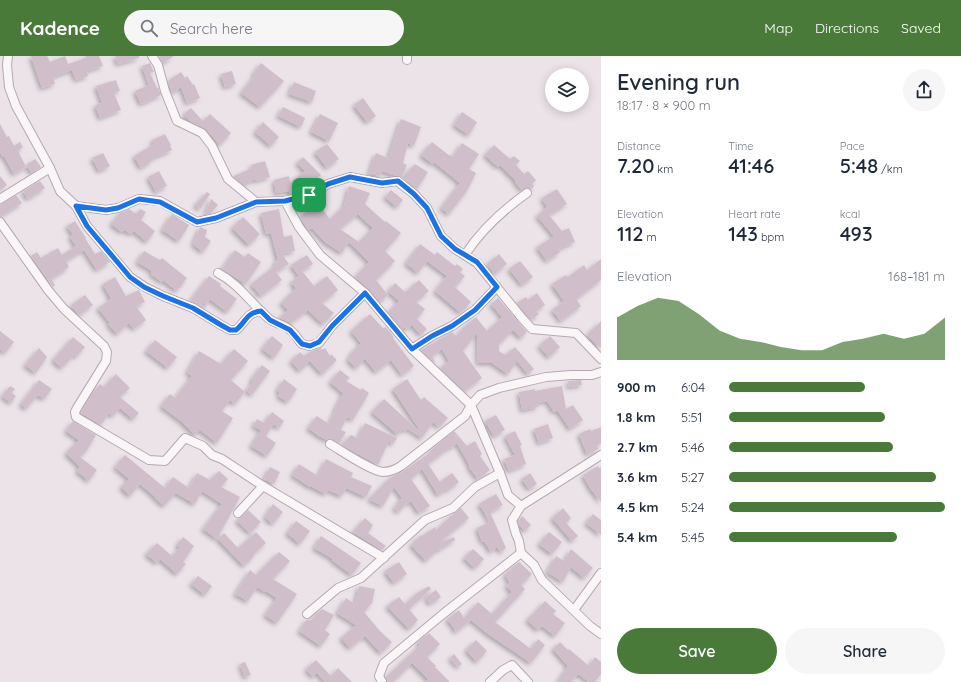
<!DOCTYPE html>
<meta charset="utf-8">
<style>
body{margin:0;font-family:Quicksand,sans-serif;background:#f6f6f7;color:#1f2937;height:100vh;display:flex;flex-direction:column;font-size:15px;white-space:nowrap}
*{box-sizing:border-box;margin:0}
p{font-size:13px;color:#747a83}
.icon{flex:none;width:22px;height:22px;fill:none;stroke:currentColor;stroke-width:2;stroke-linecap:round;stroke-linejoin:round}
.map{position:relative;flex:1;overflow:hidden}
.drawer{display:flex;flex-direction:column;background:#fff;width:360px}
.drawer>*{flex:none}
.buttons{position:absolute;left:545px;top:12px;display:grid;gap:8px}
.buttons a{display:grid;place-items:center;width:44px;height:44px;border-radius:50%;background:#fff;box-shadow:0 2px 10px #0003;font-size:20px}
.pin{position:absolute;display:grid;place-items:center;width:34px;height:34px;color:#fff;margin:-17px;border-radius:8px;box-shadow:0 2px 6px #0006}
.round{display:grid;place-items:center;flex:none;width:42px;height:42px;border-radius:21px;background:#f6f6f7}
.overview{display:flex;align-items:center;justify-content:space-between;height:68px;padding:0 16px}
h1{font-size:22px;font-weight:600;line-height:30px}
.figures{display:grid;grid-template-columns:repeat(3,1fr);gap:6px;height:68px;padding:4px 16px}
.figures div{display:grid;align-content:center}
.figures b{font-size:20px;font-weight:600}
.figures small{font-size:11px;font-weight:400}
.figures p{font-size:11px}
.chart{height:112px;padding:8px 16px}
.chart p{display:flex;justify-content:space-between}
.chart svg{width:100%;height:72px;margin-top:4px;fill:#4a7a39;opacity:.7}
.cta{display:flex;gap:8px;margin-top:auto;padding:8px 16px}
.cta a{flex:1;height:46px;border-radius:24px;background:#4a7a39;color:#fff;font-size:16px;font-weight:600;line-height:46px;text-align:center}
.cta a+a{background:#f6f6f7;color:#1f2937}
ul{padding:0 16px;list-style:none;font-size:13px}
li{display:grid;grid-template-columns:64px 48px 1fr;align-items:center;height:30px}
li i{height:10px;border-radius:5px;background:#4a7a39}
header{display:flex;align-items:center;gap:24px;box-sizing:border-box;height:56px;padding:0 20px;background:#4a7a39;color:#fff}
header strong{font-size:19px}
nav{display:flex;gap:22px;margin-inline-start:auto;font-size:14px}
.search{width:280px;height:36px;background:#f6f6f7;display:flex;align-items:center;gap:10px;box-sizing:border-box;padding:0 14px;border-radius:22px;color:#747a83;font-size:15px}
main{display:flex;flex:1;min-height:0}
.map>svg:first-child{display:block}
.building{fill:#d0bfca;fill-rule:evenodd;filter:url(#shadow)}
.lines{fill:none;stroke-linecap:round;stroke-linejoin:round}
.minor-casing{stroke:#b7a7b1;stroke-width:10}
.minor{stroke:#faf6f8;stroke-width:8}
.route-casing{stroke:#fff;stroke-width:8}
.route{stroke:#1a73e8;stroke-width:5}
</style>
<header>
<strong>Kadence</strong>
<div class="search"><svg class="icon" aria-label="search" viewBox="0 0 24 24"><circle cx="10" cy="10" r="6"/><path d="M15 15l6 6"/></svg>Search here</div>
<nav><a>Map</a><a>Directions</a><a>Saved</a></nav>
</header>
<main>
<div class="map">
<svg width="601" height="626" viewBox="0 0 601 626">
<defs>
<filter id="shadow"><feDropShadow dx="-2.5" dy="2.5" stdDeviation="2" flood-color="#0004"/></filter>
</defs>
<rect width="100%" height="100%" fill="#ece3e9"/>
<g class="building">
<polygon points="31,0 47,0 50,6 65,0 68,8 86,2 85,0 99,0 103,10 87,15 88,20 76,24 72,14 53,21 55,28 42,32"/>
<polygon points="115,0 139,0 139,2 118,8"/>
<polygon points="159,0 174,0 163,7"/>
<polygon points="150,7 154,16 150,17 157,32 158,31 161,39 141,48 135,35 149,29 142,10"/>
<polygon points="261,7 284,25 260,51 241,37 255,19 253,18"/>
<polygon points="232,15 236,28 225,31 221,18"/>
<polygon points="181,16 185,22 187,20 193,29 194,28 200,42 187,47 181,31 172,37 168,25"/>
<polygon points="116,24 120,35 114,37 121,54 100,62 95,49 102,47 96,30"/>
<polygon points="294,26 316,35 312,46 289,38"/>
<polygon points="363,42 376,60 367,66 354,49"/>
<polygon points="283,51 305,62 301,71 278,60"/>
<polygon points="191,52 203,65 210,58 231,77 220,89 206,73 191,66 184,58"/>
<polygon points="462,56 477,66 469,79 454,69"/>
<polygon points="320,58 338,67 329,85 311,76"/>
<polygon points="401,63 421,71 414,90 408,87 403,107 407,109 401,122 382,115 380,120 369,117 376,97 388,102"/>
<polygon points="263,66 279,81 271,90 255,76"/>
<polygon points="0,68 7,81 9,80 14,90 20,86 23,91 18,95 26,111 14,118 4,100 3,101 0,96"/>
<polygon points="165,78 171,89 170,90 172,94 151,103 152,105 141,112 134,100 154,88 152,84"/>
<polygon points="432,86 450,100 450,99 453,101 462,87 479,98 469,113 476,117 467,135 449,158 441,152 460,127 434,106 433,108 421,99"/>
<polygon points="327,88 339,103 327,112 315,96"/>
<polygon points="494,89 510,103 514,100 520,105 516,109 524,118 528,115 536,124 532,128 534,130 531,133 526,132 522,134 515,126 516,125 500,109 498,111 485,99"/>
<polygon points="103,97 110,110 99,115 92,102"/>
<polygon points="303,101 321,119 303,135 289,138 289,135 276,137 274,124 289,120 290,127 305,115 297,107"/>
<polygon points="35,103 41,111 32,117 26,109"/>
<polygon points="265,105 270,121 256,125 255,123 243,129 234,121 234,120 252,112 251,109"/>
<polygon points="415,108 428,116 417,133 402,122"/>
<polygon points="159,115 167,130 156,136 148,121"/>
<polygon points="0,120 7,129 0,134"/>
<polygon points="40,125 45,132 28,143 23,135"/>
<path d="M349,130L370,137L365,148L385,166L386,165L401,177L385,195L395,205L376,224L388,239L380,246L369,233L355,221L369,206L349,186L342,197L325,186L312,172L308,174L300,161L318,147L330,163L344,150ZM358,158L373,172L359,186L340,173Z"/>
<polygon points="557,133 567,148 549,159 562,175 569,172 575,186 558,193 560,196 547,205 537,191 554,180 537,160 547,151 542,142"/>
<polygon points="391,134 403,144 397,151 385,141"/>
<polygon points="207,136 210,138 200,153 195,149"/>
<polygon points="16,139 22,147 0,161 0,149"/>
<polygon points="211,143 218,149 210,158 205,159"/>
<polygon points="129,153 136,158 140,153 146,156 141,164 155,175 147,186 134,175 131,178 124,174 122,176 111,168 120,157"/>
<polygon points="279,153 284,181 292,179 295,195 282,198 289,208 276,216 282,224 261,240 251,228 276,209 274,207 278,204 271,177 266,178 261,157"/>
<polygon points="172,158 189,169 179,185 162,174"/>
<polygon points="243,161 260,178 249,189 232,172"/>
<polygon points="75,165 86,182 85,182 95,198 101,195 110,206 97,214 84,194 66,205 69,211 51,223 55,229 53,231 31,200 37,196 41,202 58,192 62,199 76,190 70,181 73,179 67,170"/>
<polygon points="200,171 207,174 205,181 211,185 203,196 193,188"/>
<polygon points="420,188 435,199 437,196 455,210 457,208 463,213 460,216 465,220 455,231 471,246 461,257 435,235 447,220 427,205 418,217 406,207"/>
<polygon points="235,194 245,201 248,197 261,206 246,228 222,213"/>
<polygon points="144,195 160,204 162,202 187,222 177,235 163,224 162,226 151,218 152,215 137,206"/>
<polygon points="499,198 507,208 495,218 487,208"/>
<polygon points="307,199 313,208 302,215 314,230 327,220 338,234 322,247 334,257 323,268 308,254 291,267 282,263 280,261 288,254 281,247 296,232 291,226 299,220 291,209"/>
<polygon points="601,203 601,224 576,243 581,250 561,265 552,254 564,245 552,228 566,219 568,221 584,209 587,214"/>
<polygon points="520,205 533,221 522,229 509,213"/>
<polygon points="209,220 221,228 220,230 237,243 227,256 210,243 204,252 190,245"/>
<polygon points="115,221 126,240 139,234 145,246 136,250 146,264 134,273 129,267 117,278 108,268 110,267 98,252 111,243 103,228"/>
<polygon points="419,224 429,235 416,246 425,253 417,263 427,273 421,279 412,269 407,273 405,271 402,273 388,256 399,245 388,235 395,227 405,236"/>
<polygon points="537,237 545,249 536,255 539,258 531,264 517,247 526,241 528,244"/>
<polygon points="85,239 93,249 79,259 71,249"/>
<polygon points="498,242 527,276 521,282 513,274 499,288 499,295 505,299 515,291 534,313 528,318 517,305 508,318 492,307 478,307 477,277 463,295 482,322 464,335 440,312 449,305 442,293 432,300 435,306 434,306 421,294 452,276 456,280 463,272 476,261 487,275 502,261 491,248"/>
<polygon points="370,258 383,272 386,271 394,281 393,282 414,310 402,319 391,304 376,316 365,303 356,312 348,304 352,296 361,287 351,275"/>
<polygon points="601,265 601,292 587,279"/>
<polygon points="0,275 14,286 5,297 0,293"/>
<polygon points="272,280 283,289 274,302 262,293"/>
<polygon points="550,280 560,291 549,301 539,290"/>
<polygon points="73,281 85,291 76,301 74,299 62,312 53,304"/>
<polygon points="155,284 177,301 168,312 146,295"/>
<polygon points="39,292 47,301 36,317 25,309"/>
<polygon points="321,292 322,294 325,292 330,300 331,298 336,303 336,305 322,318 310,305 300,315 291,305 300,296 304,300 311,295"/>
<polygon points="234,293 248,305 231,324 245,336 235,348 230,344 222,355 233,362 217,387 200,374 195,379 181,365 161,350 170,338 175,342 192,320 187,316 199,295 221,308"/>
<polygon points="262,309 270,315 252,339 246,334 253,326 251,324"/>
<polygon points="340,314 350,322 346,325 361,334 362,332 369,337 353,364 347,361 341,374 346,376 339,387 332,383 327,384 319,380 308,372 317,360 329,368 336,353 335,353 343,337 330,326"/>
<polygon points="116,318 130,332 120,341 139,357 133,363 120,352 113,360 109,357 101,369 81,357 94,335 100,328 104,331"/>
<polygon points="284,323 297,333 288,346 278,340 280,336 277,334"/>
<polygon points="407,323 421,344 424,341 448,362 439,371 433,366 422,382 407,372 405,375 402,373 398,379 372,356 384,343 418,374 419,373 393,333"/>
<polygon points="39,324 52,333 44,343 38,339 26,353 21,348"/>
<polygon points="581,324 582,329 569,331 568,325"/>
<polygon points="10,330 15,333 12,337 16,340 11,347 2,340"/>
<polygon points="562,330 566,353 573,349 583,364 570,373 557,354 554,356 547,345 537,347 538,351 522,354 519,336 535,333 535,335"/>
<polygon points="272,356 284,365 279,372 273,368 266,380 276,387 267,400 251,390 261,374 253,370 257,363 264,367"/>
<polygon points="496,359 505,374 494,380 485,365"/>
<polygon points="73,365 96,379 87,394 80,401 97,414 89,425 77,415 80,411 66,397 79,384 66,375"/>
<polygon points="365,367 397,382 393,388 389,385 378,409 342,389 351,379 358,382"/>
<polygon points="548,368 553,382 539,387 534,373"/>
<polygon points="601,371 601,388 597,389 598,393 587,398 579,378 590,373 591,375"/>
<polygon points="454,375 467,390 475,385 482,398 480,400 490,414 478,423 469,411 470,410 457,387 451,392 450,391 428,408 440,426 452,417 459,426 448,434 447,433 438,439 422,413 411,423 430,450 419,457 411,445 407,448 406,447 399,456 394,452 402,442 394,431 383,450 370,444 370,442 391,421 402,416 431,396 430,395"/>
<polygon points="515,375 522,389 520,390 526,408 509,415 504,403 515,399 505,380"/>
<polygon points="125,399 165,432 173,421 189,432 197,417 210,424 219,415 228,423 221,431 240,441 217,483 203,473 222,448 202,435 195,448 176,437 164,450 154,441 154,440 140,428 130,440 121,431 129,423 115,411"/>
<polygon points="326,403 353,417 351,421 372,430 366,441 346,432 342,440 328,434 326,438 310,430 310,431 292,419 299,408 318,420"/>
<polygon points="598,410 599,412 601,411 601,446 590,432 583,419"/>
<polygon points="270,411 280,416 274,428 264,423"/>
<polygon points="530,417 537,428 529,433 522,423"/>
<polygon points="496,438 503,449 490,456 506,492 501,496 497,491 491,496 484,485 482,486 477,472 490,466 479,448"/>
<polygon points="273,448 283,456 273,468 265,461"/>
<polygon points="461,452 469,462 437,488 454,481 455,484 439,494 438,493 426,505 411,489 421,479 422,480 435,471 436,474 452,459"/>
<polygon points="563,452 571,462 566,467 578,480 572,485 552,462"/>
<polygon points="248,454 261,466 250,477 236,464 242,461"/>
<polygon points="593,458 601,464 601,479 586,467"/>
<polygon points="522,460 531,469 525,475 519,469 518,465"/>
<polygon points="365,462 373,469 368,477 386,490 382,494 353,476"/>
<polygon points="296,465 310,475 300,488 287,477"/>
<polygon points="256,476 266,487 253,499 254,500 244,510 218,483 224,477 238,492"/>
<polygon points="549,476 562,486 552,498 539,488"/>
<polygon points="321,480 361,507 352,519 332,504 333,503 314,492"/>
<polygon points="183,481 194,490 183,506 186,508 177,518 160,503 157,507 146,498 157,487 172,500 180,491 177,489"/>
<polygon points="473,493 484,503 475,512 464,502"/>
<polygon points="571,493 593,512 584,522 571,511 563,526 547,516 556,500 564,505"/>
<polygon points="279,496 290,505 273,523 297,538 277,567 265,559 277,542 266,535 265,536 257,531 248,545 235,538 250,514 256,519"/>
<polygon points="399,506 407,518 394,527 385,515"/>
<polygon points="519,506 532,518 521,529 525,533 495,566 531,593 538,583 545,589 531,607 488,578 471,564 456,576 454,574 455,573 447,563 459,554 464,562 478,546 492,558 512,536 506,530 510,527 505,519 509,514"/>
<polygon points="198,520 212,530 205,539 191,528"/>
<polygon points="359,530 375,533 372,547 364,556 380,575 392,586 381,597 365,580 350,592 341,582 356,569 337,557 346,542 355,548"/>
<polygon points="429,530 431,533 409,553 418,564 409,573 387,550 399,541 405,548 417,537"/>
<polygon points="436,534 441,541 430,548 426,541"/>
<polygon points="545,545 556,555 553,558 565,567 555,580 542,570 538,574 527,564"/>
<polygon points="322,553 334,559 325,574 330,578 321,590 299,575 307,563 311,565 315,559"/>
<polygon points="429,577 440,588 427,601 436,610 435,611 450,626 426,626 428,623 412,607 393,626 387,626 386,621 420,589 418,586"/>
<polygon points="476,584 487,595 477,606 466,594"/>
<polygon points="560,586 568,594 569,593 589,610 595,601 601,606 601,618 595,626 589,626 578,618 571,626 557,626 568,610 553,593"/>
<polygon points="454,598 462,608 458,611 450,602"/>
<polygon points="316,604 331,620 338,612 352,626 325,626 317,617 313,621 306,613"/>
<polygon points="245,606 251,619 245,621 240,608"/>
</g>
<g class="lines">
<defs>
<g id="minor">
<polyline points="8,0 7,9 9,31 16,50 50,112 60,135 76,150 106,154 118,152 139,143 160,145 197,166 216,162 256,146 285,145 309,139 328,128 350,121 382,127 397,125 414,138 427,152 441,180 455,193 477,207 522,262 532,273 576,277 601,303"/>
<polyline points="152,0 158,9 165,35 177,65 202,77 212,90 228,123 256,146"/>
<polyline points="407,4 407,0"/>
<polyline points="0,143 50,112"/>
<polyline points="285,145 299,171 320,199 365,237 412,293 471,349 500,417 508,439 521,450"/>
<path d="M76,150L87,170L130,221L145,231L163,240L193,252L221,269L230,274H236C245,267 247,256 261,255"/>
<polyline points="0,166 48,234 64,253 104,290 107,296 106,305 77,352 75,356 76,361 149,404 165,405 185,382 203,390 212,399 222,403 263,430 384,502"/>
<path d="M465,199C481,174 503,154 527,137"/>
<path d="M218,217C239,228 251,247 268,262C275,268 284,268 290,274C295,277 298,284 302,288L309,290L319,287L332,270L365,237"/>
<polyline points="412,293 432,280 452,270 475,254 497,231"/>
<path d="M330,388C342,395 371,415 383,416C390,416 395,414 401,410L465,360L471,349L480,339L499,332L546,321L571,319H592L601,316"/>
<polyline points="601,399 521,450 512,464 516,478 519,485 521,497 534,509 542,524 590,570 601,578"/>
<polyline points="238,457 263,430"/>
<polyline points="574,554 601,517"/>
<polyline points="307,558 338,532 361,522 425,464 453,452 475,431 500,417"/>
<polyline points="382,626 379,620 384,607 443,558 521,497"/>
<polyline points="490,626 503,614 512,609 528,626"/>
</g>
</defs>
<use href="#minor" class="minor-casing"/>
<use href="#minor" class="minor"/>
</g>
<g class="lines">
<defs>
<path id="route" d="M350,121L382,127L398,125L414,138L427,152L441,180L455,193L477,206L497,231L475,254L452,270L432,280L412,293L365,237L332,270L319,286L310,290L302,288L290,274L270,264L261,255C247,256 245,267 236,274H230L221,269L193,252L163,240L144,231L130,221L87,170L76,150L106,154L118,152L139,143L160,146L197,166L216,162L256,146L285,145L309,139L328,128Z"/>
</defs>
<use href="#route" class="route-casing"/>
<use href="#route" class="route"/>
</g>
</svg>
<div class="buttons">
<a><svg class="icon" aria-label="layers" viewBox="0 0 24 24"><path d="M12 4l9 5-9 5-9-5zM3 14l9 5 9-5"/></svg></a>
</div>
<div class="pin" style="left:309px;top:139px;background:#1e9e55"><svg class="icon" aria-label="arrive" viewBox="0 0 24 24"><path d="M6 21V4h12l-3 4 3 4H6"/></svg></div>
</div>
<section class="drawer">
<div class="overview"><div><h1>Evening run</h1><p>18:17 · 8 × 900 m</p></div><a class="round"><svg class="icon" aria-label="share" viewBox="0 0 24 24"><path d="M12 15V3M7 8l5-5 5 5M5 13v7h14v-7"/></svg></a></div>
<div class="figures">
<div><p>Distance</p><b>7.20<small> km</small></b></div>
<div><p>Time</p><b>41:46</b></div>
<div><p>Pace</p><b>5:48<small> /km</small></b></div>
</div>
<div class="figures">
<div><p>Elevation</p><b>112<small> m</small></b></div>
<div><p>Heart rate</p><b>143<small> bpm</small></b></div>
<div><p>kcal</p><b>493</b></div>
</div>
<div class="chart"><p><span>Elevation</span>168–181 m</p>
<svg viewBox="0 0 160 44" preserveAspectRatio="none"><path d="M0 44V18L10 11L20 6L30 8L40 16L50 26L60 31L70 33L80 36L90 38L100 38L110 33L120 31L130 28L140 31L150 28L160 18V44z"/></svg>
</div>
<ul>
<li><b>900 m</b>6:04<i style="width:63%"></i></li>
<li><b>1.8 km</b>5:51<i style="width:72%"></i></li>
<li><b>2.7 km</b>5:46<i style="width:76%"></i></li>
<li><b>3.6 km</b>5:27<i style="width:96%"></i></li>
<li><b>4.5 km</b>5:24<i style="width:100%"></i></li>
<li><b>5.4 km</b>5:45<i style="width:78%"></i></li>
</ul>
<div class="cta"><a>Save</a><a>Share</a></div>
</section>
</main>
